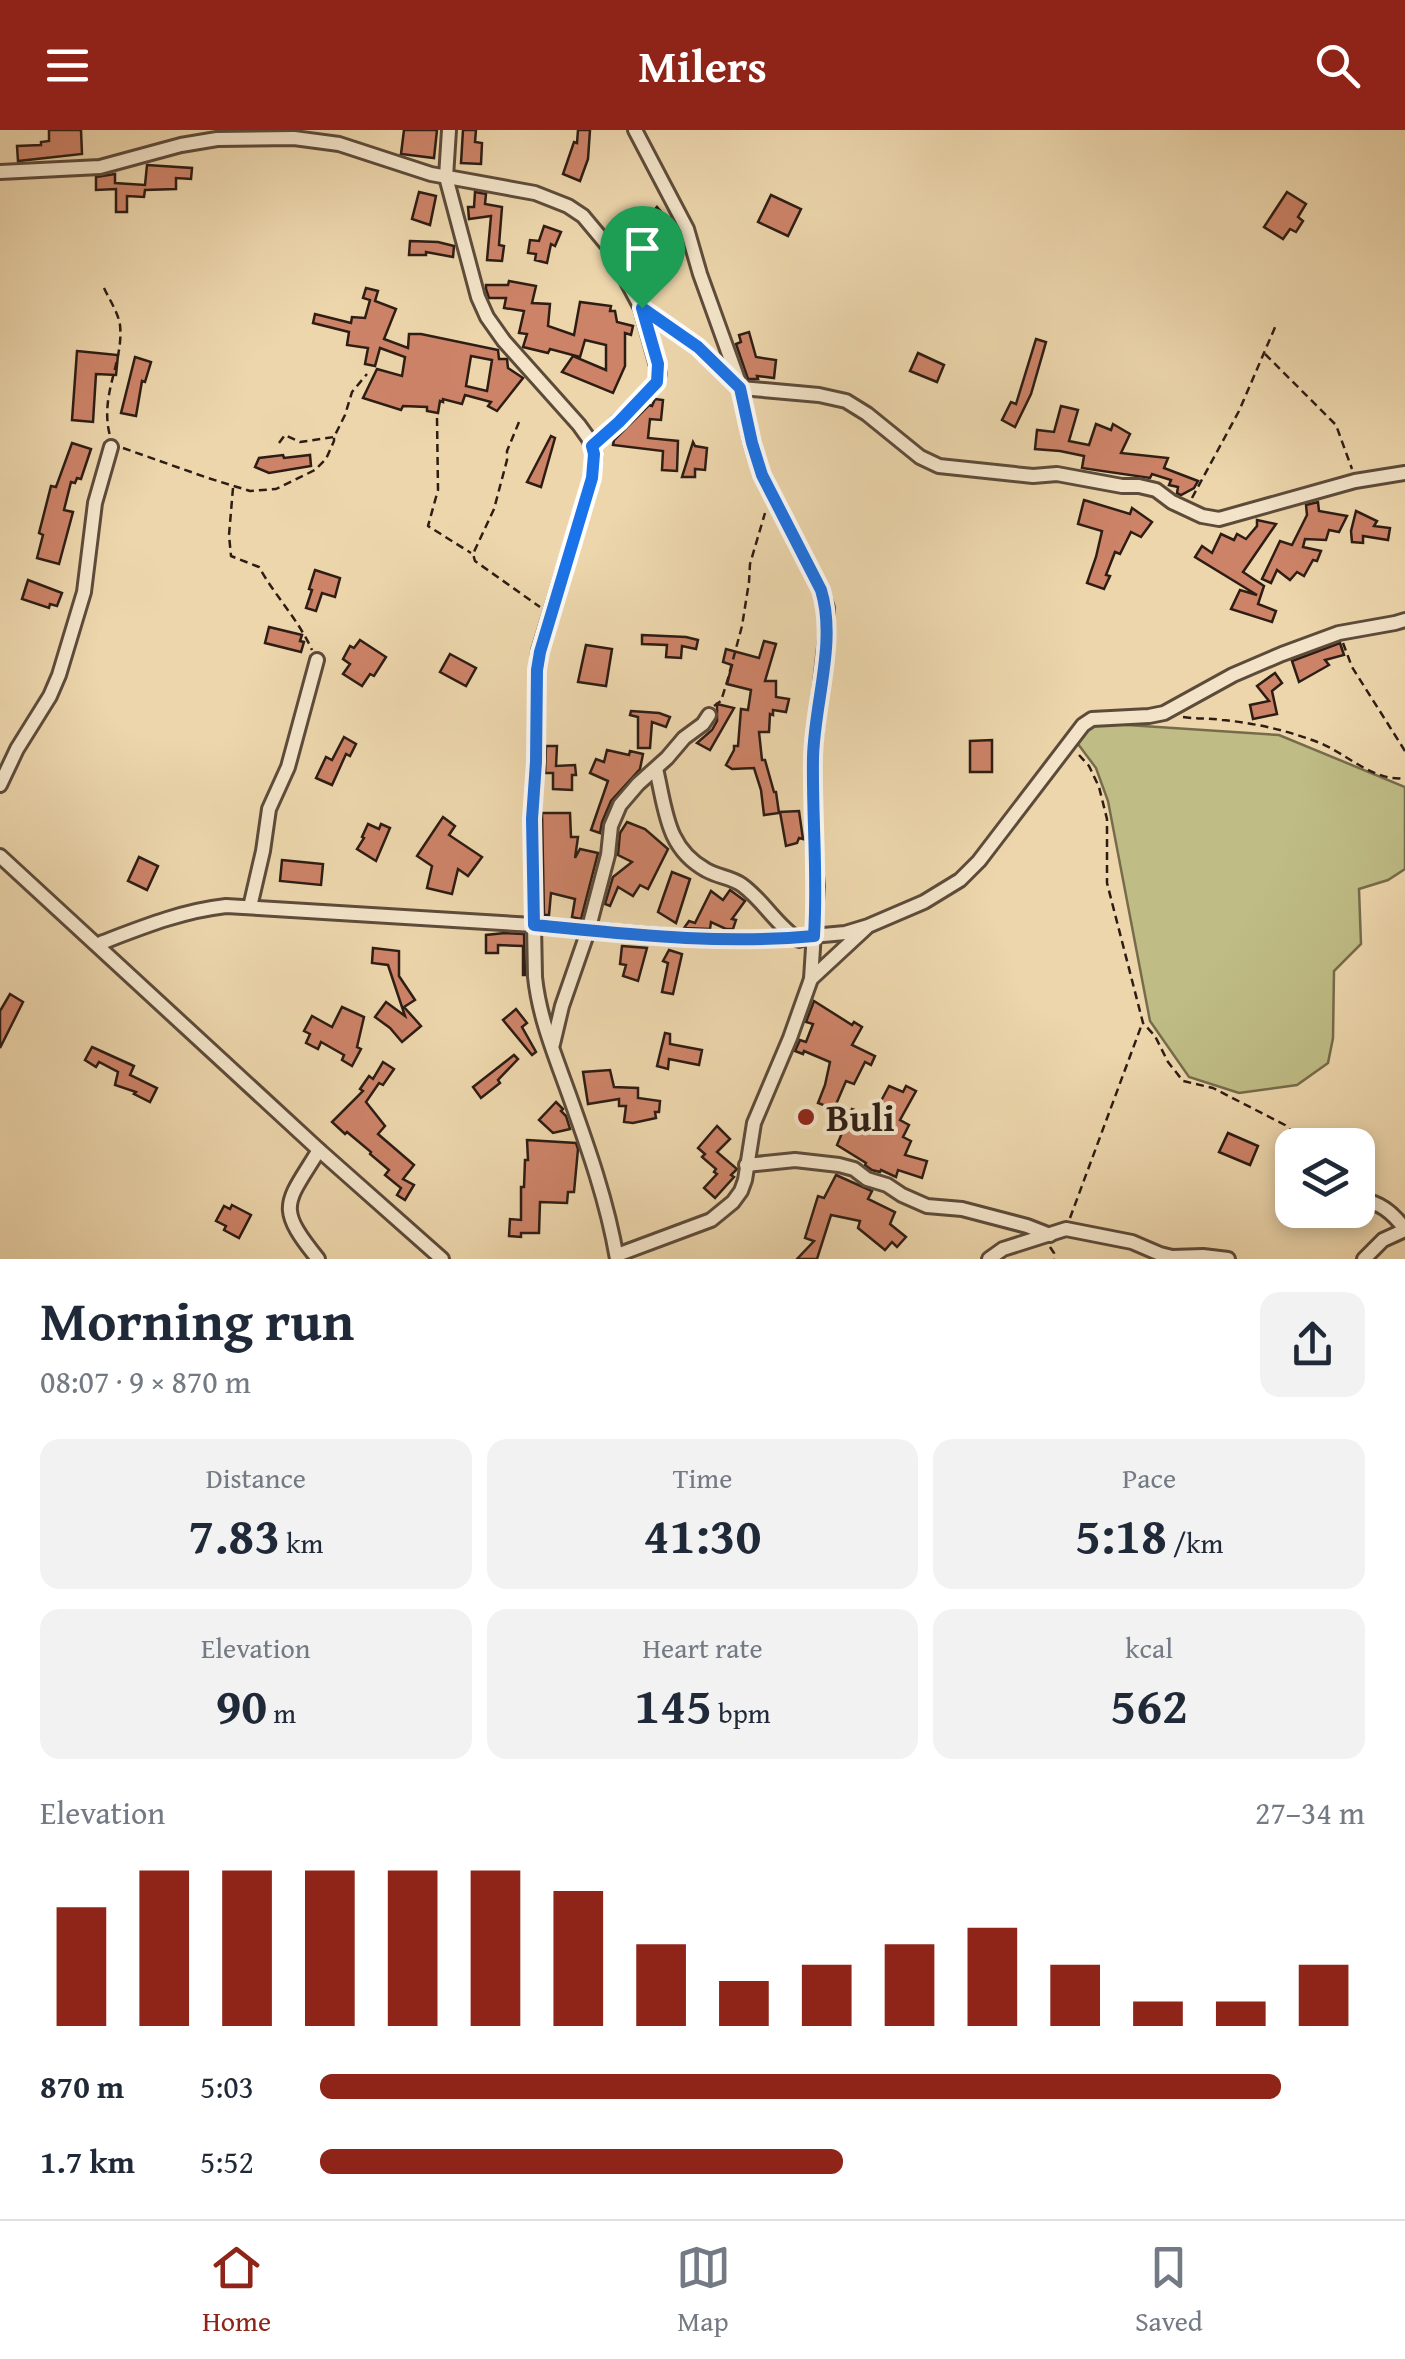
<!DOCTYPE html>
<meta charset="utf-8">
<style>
body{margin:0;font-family:"Gentium Book Plus",serif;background:#f2f2f3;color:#1f2937;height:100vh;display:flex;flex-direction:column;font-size:38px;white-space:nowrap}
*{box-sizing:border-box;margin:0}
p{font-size:32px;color:#747a83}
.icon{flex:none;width:55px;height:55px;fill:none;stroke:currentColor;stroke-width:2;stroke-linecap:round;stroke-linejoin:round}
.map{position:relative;height:1129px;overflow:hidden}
.panel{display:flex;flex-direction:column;background:#fff;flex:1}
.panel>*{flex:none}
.controls{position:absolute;left:1275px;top:998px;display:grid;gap:20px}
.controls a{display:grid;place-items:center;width:100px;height:100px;border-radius:20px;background:#fff;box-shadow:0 5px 15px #0003;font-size:50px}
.pin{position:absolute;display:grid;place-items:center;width:85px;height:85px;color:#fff;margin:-102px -42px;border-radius:50% 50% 50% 0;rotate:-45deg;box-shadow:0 0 10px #0007}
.pin .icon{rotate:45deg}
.round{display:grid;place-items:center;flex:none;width:105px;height:105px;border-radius:20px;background:#f2f2f3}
.overview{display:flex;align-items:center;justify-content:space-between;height:170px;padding:0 40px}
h1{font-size:55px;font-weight:600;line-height:75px}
.metrics{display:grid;grid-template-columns:repeat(3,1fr);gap:15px;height:170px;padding:10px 40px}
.metrics div{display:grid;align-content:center;border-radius:20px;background:#f2f2f3;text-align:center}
.metrics b{font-size:50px;font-weight:600}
.metrics small{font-size:28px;font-weight:400}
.metrics p{font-size:28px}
.chart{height:280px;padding:20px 40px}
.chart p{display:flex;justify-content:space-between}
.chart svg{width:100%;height:180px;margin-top:10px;stroke:#8f2418;stroke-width:6}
ul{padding:0 40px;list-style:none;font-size:32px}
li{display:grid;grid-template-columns:160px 120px 1fr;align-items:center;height:75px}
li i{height:25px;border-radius:12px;background:#8f2418}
header{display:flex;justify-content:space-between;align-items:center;height:130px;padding:0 40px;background:#8f2418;color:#fff;font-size:45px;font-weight:600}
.tabs{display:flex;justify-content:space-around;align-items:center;height:140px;border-top:2px solid #e0e1e3;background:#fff;font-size:28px;color:#747a83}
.tabs a{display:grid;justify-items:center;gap:5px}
.tabs .current{color:#8f2418}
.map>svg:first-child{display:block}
.green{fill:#bfbc85;stroke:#766c4c;stroke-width:2.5}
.building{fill:#cd8368;stroke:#2d1d14;stroke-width:2.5;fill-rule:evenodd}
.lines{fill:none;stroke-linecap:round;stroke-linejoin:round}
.minor-casing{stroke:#5d4b3a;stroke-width:18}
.path{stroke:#2d1d14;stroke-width:2.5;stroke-dasharray:8 5;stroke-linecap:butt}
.minor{stroke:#f3e4c9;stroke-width:12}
.route-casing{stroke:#fff;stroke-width:20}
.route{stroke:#1a73e8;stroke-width:12}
.poi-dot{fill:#8f2418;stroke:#f3e4c9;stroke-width:4}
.labels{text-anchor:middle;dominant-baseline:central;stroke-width:8;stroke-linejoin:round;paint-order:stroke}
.poi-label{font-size:38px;font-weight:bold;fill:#2d1d14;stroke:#f3e4c9;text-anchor:start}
</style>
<header><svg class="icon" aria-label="menu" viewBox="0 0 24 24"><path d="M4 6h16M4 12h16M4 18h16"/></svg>Milers<svg class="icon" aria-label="search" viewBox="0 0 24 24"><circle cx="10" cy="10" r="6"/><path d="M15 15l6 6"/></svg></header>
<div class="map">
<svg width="1405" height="1129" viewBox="0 0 1405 1129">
<rect width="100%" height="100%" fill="#edd6ac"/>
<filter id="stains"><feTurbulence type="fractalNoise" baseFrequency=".002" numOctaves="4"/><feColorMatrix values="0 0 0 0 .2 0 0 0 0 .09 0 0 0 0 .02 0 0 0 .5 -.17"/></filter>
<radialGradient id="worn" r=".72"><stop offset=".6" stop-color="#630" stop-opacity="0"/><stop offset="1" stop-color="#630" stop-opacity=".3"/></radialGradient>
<polygon class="green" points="1097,593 1279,605 1405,657 1405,739 1388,750 1359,759 1361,814 1334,841 1333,908 1328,933 1297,955 1239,963 1189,947 1150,891 1108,671 1096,638 1075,610"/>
<g class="building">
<polygon points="49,0 81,0 82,24 18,31 17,16 41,15 41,12 49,11"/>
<polygon points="404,0 437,0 434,28 401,24"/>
<polygon points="463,0 476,0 475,12 482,13 481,34 461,33"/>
<polygon points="578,0 590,0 588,29 580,51 563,44 574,12 577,13"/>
<polygon points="147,35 192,38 191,49 176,48 176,59 145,60 144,67 127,66 127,82 116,82 116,59 96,60 96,47 115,44 115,53 145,55"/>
<polygon points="419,62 436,66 430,95 412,89"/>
<polygon points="475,62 486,64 485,74 502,77 499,115 504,116 502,131 487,130 491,86 469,89 468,77 474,77"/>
<polygon points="1287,62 1306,74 1298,87 1303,91 1296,102 1290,99 1283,109 1264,97"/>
<polygon points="771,65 801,79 788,106 758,92"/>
<polygon points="657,77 676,99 656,119 636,101"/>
<polygon points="544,96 561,102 555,116 551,114 547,133 535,130 536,124 528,123 530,110 539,111"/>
<polygon points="410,111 438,112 454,116 453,127 426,122 426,125 409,125"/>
<polygon points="509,151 536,156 532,173 550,174 548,196 574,205 580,172 611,176 610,181 615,181 617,192 633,196 631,205 625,203 625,236 613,263 562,242 573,226 606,240 606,215 585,210 580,227 550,219 548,223 523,217 527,204 519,203 524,181 504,178 506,168 489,168 486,159 486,155 508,155"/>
<path d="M366,158L378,161L375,171L396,179L384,209L408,218L409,204H421L498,220L499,229H507L508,238L523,248L497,281L488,276L491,272L465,265L462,274L443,269V272L440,271L438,283L427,281V277L403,276L401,280L363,268L377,239L402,246L405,227L380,218L375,236L365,234L368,218L347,215L349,202L313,193L315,184L351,193L352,187L365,188L370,170L363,168ZM471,226L492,230L487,261L466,256Z"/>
<polygon points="749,202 756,227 776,230 774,248 757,246 758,249 748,249 736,214 741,212 739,205"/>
<polygon points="1036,209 1046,212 1031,264 1015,297 1002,290 1011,272 1016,274"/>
<polygon points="77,221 118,225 116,245 96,244 93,292 72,290"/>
<polygon points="918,223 944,235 937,252 910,241"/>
<polygon points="135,227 151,232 145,252 142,251 136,286 121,283"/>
<polygon points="655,269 663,270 661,290 650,289 648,308 678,311 677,341 662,340 663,321 613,315 614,310 649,275 652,276"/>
<polygon points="1061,276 1078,280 1069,311 1089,315 1096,294 1111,300 1113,294 1130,304 1121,323 1168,328 1164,338 1198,351 1194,358 1181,365 1177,363 1178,357 1169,355 1171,350 1152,344 1150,348 1082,338 1084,326 1060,321 1035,319 1037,300 1054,302"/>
<polygon points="551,306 555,308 541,357 527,352"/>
<polygon points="693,312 695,316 707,318 705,340 695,339 695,347 682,347"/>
<polygon points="72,313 91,319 81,349 77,348 75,353 71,352 64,380 73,382 59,434 37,428 43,405 39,403 51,356 56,357"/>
<polygon points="283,325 284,328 310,325 311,336 269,343 255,337 259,328"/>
<polygon points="1084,370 1130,384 1132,378 1152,392 1141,407 1131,402 1120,424 1115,422 1106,445 1110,446 1104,459 1087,453 1096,427 1102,401 1078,394"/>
<polygon points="1318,372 1319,381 1347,386 1339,402 1329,400 1326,410 1305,409 1303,417 1321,421 1317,431 1313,430 1304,446 1297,442 1290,450 1277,440 1271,453 1262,449 1280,411 1292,415 1307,385 1306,375"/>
<polygon points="1356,381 1377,391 1374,396 1390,398 1388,410 1363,406 1363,413 1352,412 1351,401"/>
<polygon points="1257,390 1276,394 1243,442 1264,456 1258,474 1276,481 1272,492 1231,479 1240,460 1257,465 1195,427 1202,416 1212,423 1221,404 1234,410 1237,404 1246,409 1257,396"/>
<polygon points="315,440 340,448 335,467 322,463 316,481 306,478 312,460 309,459"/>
<polygon points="28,450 62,463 57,476 50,474 49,478 22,469"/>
<polygon points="269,497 302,505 300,511 304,512 301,522 265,513"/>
<polygon points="642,505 686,507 698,510 696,519 682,516 681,528 666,527 667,515 642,514"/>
<polygon points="360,510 386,527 374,546 370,544 362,556 343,544 350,534 343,529 350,516 354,518"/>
<polygon points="764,511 776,514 765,551 776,551 776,567 789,569 786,582 773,580 773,585 770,584 769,602 759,602 762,630 765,630 774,662 776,662 779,683 764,685 761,660 754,638 732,639 726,635 734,620 734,616 738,616 741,579 748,580 751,560 727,554 732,535 723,532 726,519 759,528"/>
<polygon points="1340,513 1344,525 1325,530 1329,535 1299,552 1292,531"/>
<polygon points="586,515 612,519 606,556 578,552"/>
<polygon points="450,524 476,538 466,556 440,542"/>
<polygon points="1275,543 1282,553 1272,561 1277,584 1253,589 1250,575 1269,571 1257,556"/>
<polygon points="717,574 734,578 710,620 697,613 712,600 717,591"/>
<polygon points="631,581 659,583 670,587 666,597 652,592 650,618 638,618 638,587 630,585"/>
<polygon points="344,607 356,614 350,626 346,624 332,655 316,648 326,627 332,630"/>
<polygon points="992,610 992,642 970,642 970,611"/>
<polygon points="546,616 557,616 556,636 575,635 576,645 572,645 572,660 553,659 553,643 545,643"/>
<polygon points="607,620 629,625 630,621 643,624 640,639 611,671 602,692 600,703 591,700 608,651 590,643 596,629 604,632"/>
<polygon points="799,681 803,709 799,708 797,713 786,716 780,682"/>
<polygon points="542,683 570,683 571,707 578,707 575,728 580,719 598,723 581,789 572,787 575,769 551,763 549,785 544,785"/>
<polygon points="443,687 455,696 449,705 482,727 468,746 458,739 452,764 427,758 432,736 417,726"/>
<polygon points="627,692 645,699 668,719 648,759 640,755 633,766 618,757 610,776 605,774 613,747 632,732 618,725 620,703"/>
<polygon points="368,694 379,699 381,694 390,698 376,731 357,719 364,708 362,707"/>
<polygon points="139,727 158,736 147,760 128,751"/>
<polygon points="282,730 323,734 321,755 280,751"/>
<polygon points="672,742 690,749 676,793 658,782"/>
<polygon points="730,760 745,771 732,789 736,790 733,799 726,799 711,792 710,799 684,798 689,791 695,793 711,761 723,770"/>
<polygon points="505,803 524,804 525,845 523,845 523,816 498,815 498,823 486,823 486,805"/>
<polygon points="622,816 647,818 638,851 623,846 626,835 620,834"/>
<polygon points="373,818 399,821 399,846 415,870 404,877 421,896 402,912 390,898 375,887 386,872 405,886 388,835 372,833"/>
<polygon points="669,820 682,824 673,864 662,862 668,833 663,831"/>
<polygon points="10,864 23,872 0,918 0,881"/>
<polygon points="814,871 852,895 854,892 862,897 852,915 875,926 871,935 865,932 854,954 846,951 834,979 818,973 825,955 830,932 804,921 803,924 795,921 800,910 806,912 813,894 806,892"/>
<polygon points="342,877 364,887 357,917 361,919 352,936 342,930 344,925 321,912 318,919 306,913 310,904 304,901 312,886 332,897"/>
<polygon points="516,879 527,893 522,897 536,922 532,925 503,890"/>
<polygon points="665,903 670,904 670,914 702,920 699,935 669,929 668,939 657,936"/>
<polygon points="92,917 134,936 130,945 157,958 150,972 134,964 136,962 115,955 118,942 99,932 96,937 85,930"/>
<polygon points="514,925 518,929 498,950 500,953 481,968 473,957"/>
<polygon points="383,932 394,939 383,955 379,953 366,972 385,996 378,1004 414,1035 403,1049 414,1055 405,1070 397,1065 401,1058 385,1045 389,1040 370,1024 371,1022 347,1002 345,1004 332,992 363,961 360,959 369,946 373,949"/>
<polygon points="610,940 614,957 638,958 638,968 660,971 659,982 655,982 656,988 633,993 624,992 626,976 619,976 619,969 588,974 583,942"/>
<polygon points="889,956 903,962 906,956 916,961 900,990 909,995 903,1007 911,1011 905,1025 927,1031 922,1048 898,1040 896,1047 881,1040 880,1042 872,1040 865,1035 866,1033 837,1015 852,979 873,986"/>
<polygon points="556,972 563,979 561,981 566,986 570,999 553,1003 539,990"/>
<polygon points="717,996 730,1009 717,1022 737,1039 731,1045 734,1047 715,1068 704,1058 717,1044 714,1042 716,1039 702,1027 705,1024 698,1018"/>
<polygon points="1228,1003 1258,1016 1250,1035 1219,1022"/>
<polygon points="527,1010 576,1013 578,1019 574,1062 568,1062 567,1073 540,1072 539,1103 521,1103 521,1107 509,1106 510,1089 521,1090 521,1057 524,1057 525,1030 528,1030"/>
<polygon points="836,1045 872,1061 868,1069 895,1082 890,1094 906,1107 897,1117 892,1112 885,1120 858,1098 860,1091 831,1085 817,1129 797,1129 814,1111 805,1108 818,1066 824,1068"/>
<polygon points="232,1075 251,1085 239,1108 224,1100 226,1096 216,1091 224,1076 230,1079"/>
</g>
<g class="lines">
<defs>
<g id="minor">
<path d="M449,0L446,47L478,167L487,187L504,211L579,295L589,309L595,324L592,348L539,521L537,540L536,632L532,689L535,847C539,886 554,923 567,959C587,1015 607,1070 617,1129"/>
<polyline points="635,0 687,99 700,144 741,258 751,313 762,345 821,460 827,478 827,499 813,625 814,726 817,756 811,849"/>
<polyline points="0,42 100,37 181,15 217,9 294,8 339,14 431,44 535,63 568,76 583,86 608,116 641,178 659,243 657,252 652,258 593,316"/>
<polyline points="641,178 699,217 741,258 819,265 846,271 867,284 920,327 939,336 1033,346 1057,344 1122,356 1139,356 1156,360 1172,372 1202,386 1219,389 1355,351 1405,343"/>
<path d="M656,639C666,680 666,718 706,740C718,747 731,747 742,755C764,771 776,795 799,810"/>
<polyline points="0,655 17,619 50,566 59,545 84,462 95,373 111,317"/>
<polyline points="0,726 319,1020 442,1129"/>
<polyline points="250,777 263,721 269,679 288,637 317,530"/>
<path d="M98,814C140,798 181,781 226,776L534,795L698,809H780L845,803L868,796L924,772L960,750L979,731L1083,595L1092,589L1149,586L1164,583L1233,545L1282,524L1339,503L1395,493L1405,490"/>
<polyline points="553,914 562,876 588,801 608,725 611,696 620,675 638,654 667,628 684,608 703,594 709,585"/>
<polyline points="746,1035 795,1030 839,1035 854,1039 867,1049 887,1055 902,1065 927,1076 962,1079 1027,1096 1050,1105"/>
<path d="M1358,1069C1380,1072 1392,1082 1405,1099"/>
<polyline points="617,1125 711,1090 733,1072 741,1061 745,1050 754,993 790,908 811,849 866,798"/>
<path d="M318,1129C275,1076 286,1074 319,1020"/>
<polyline points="989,1129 1003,1119 1066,1099 1132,1112 1160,1124 1172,1127 1203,1126 1228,1129"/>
<polyline points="1364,1129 1383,1110 1405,1100"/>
</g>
</defs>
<use href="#minor" class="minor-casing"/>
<g class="path">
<path d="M104,158C109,169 118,182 120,195C124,233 99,264 110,306"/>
<polyline points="1265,224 1336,295 1352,339"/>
<polyline points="437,288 438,360 428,396 471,423"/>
<polyline points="519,292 507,321 507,330 494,379 473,424 475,431 540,477"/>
<polyline points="279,313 285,305 300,312 334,307 345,285 352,262 367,244"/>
<polyline points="123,318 208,348 250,361 276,359 315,340 326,329 334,311 334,307"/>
<path d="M233,358L229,405L231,426L259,437C275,466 298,489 312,520"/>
<polyline points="1192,368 1239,281 1276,195"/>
<polyline points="1343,513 1352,537 1405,621"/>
<polyline points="714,576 721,571 727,552 742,496 749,452 750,434 765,383"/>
<path d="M1183,587C1197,589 1209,588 1222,590C1256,593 1289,601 1320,613C1347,624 1374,652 1405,648"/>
<polyline points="1079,625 1089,636 1099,657 1107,689 1107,753 1143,893 1155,906 1168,932 1183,951 1213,958 1285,995 1297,1006 1301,1015"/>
<polyline points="1070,1088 1142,894"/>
<polyline points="1050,1117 1054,1123 1054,1129"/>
</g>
<use href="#minor" class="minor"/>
</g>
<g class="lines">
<defs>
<path id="route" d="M642,178L698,217L740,258L752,313L762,345L821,460C837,512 814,574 813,628C812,688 818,746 814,806C720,815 627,804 534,795L532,689L536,632L537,540L540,522L592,348L594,324L592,316L619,292L657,252L658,234Z"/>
</defs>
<use href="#route" class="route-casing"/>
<use href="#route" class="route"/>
</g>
<circle class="poi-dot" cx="806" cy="987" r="10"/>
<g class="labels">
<g class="poi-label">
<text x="826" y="987">Buli</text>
</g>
</g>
<rect width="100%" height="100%" filter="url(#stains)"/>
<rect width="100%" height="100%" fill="url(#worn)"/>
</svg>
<div class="controls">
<a><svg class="icon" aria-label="layers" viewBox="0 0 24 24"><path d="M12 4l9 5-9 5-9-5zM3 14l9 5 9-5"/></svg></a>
</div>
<div class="pin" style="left:642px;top:178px;background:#1e9e55"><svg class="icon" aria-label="arrive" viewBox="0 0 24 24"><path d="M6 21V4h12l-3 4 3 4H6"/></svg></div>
</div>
<section class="panel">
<div class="overview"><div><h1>Morning run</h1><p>08:07 · 9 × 870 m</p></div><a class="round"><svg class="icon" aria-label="share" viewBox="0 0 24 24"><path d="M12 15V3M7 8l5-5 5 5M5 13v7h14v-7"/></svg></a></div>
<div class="metrics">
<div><p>Distance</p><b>7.83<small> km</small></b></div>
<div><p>Time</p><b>41:30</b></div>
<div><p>Pace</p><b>5:18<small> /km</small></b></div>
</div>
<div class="metrics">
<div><p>Elevation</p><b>90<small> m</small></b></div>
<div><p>Heart rate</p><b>145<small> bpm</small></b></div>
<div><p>kcal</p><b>562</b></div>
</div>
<div class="chart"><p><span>Elevation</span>27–34 m</p>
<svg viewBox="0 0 160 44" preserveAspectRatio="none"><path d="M5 44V15M15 44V6M25 44V6M35 44V6M45 44V6M55 44V6M65 44V11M75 44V24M85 44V33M95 44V29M105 44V24M115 44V20M125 44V29M135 44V38M145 44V38M155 44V29"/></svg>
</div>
<ul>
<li><b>870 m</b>5:03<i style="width:92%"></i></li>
<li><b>1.7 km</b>5:52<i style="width:50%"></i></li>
</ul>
</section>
<nav class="tabs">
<a class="current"><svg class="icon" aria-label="home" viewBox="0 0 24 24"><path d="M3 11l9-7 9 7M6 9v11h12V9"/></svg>Home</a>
<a><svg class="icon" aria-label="map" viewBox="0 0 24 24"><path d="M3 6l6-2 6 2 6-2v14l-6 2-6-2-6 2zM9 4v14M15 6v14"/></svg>Map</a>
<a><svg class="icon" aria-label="saved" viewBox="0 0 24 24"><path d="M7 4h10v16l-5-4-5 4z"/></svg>Saved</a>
</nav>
